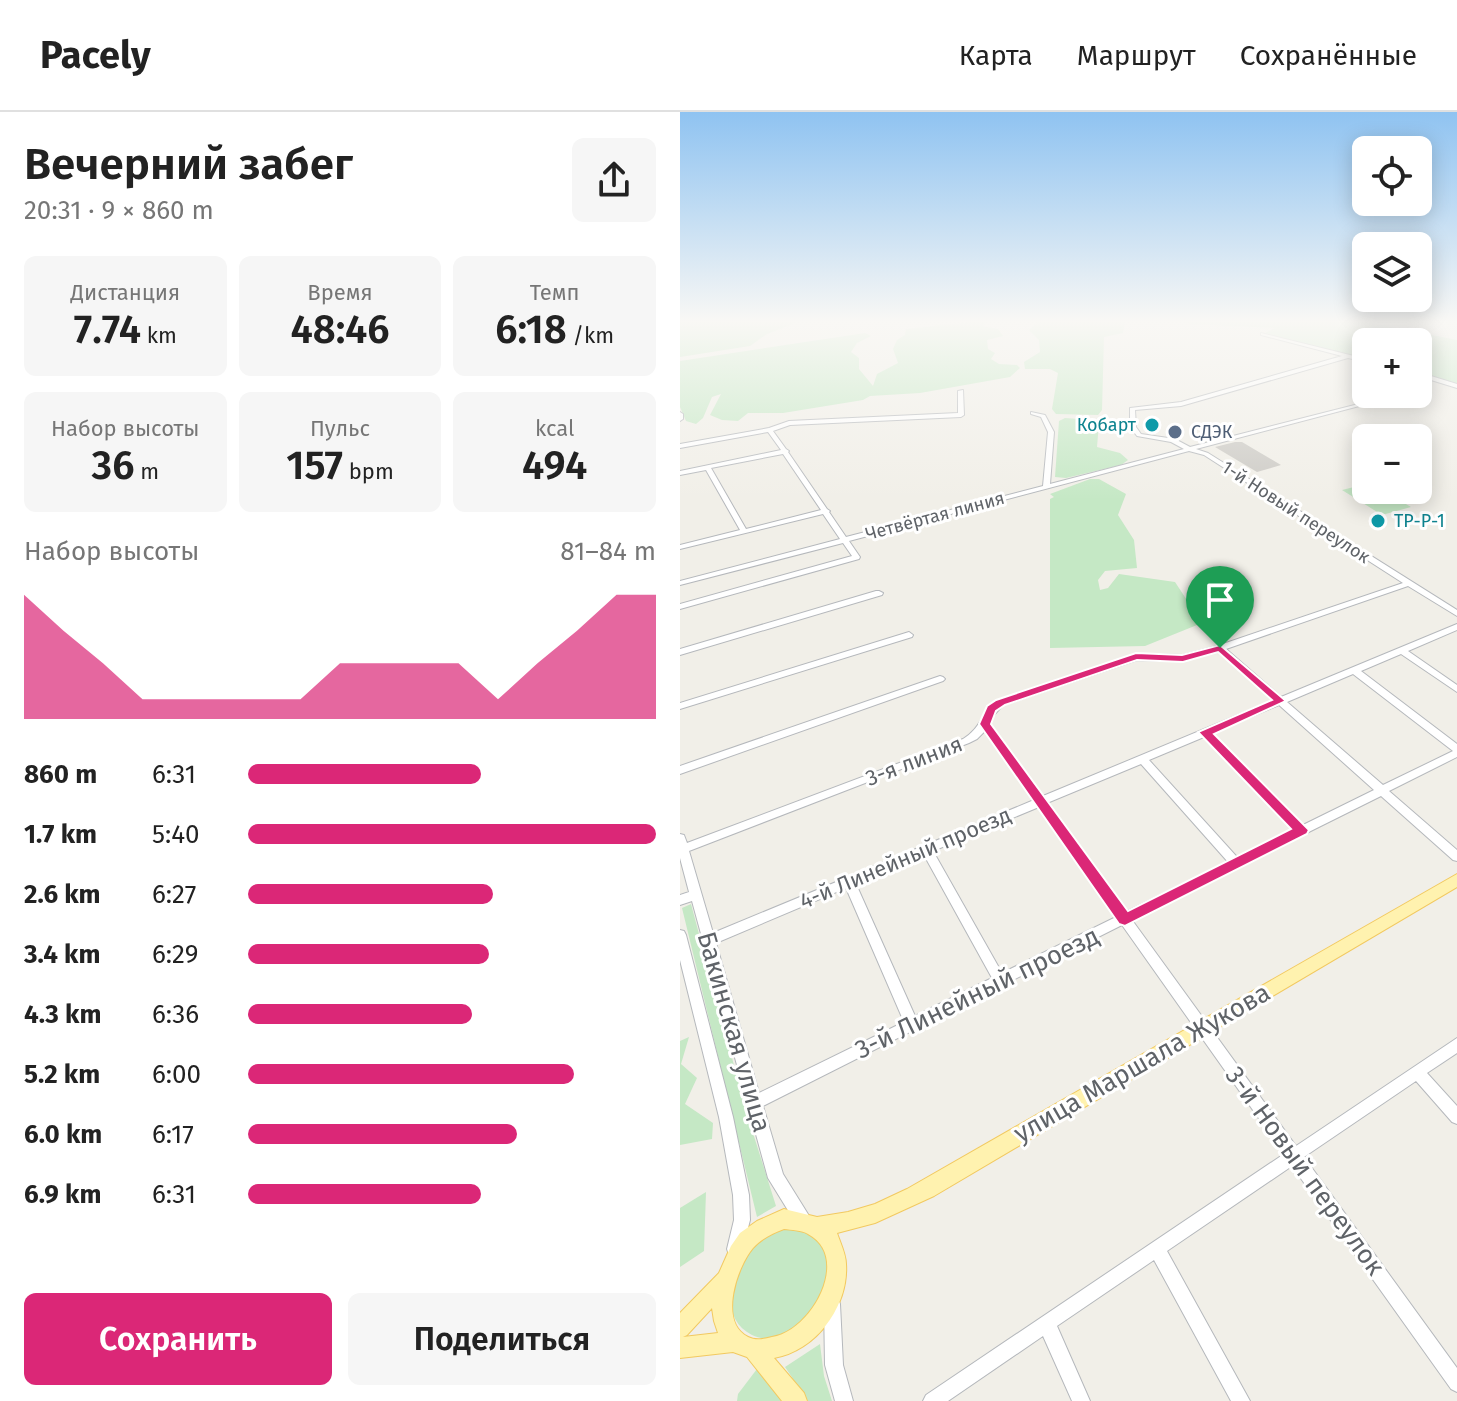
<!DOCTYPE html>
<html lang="ru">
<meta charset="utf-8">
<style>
body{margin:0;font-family:"Fira Sans",sans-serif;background:#f6f6f6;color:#222;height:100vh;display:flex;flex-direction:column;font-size:30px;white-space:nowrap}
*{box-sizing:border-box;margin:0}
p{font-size:26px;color:#767676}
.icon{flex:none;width:44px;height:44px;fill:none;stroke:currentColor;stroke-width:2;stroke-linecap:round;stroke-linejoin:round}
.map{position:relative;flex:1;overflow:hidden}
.panel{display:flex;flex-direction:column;background:#fff;width:680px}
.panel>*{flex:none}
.fabs{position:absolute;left:672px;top:24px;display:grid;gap:16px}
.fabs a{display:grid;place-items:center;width:80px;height:80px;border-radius:12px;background:#fff;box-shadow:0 4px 20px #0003;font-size:40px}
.pin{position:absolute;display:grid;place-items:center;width:68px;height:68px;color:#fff;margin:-82px -34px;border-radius:50% 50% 50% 0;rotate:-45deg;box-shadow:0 0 8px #0007}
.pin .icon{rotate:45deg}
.round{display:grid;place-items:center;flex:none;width:84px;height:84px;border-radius:12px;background:#f6f6f6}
.head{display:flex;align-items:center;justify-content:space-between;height:136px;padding:0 24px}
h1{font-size:44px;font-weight:600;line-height:60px}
.stats{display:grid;grid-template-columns:repeat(3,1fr);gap:12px;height:136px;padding:8px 24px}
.stats div{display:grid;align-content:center;border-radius:12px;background:#f6f6f6;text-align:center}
.stats b{font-size:40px;font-weight:600}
.stats small{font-size:22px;font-weight:400}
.stats p{font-size:22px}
.chart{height:224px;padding:16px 24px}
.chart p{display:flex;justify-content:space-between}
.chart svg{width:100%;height:144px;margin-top:8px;fill:#db2777;opacity:.7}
.button{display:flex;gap:16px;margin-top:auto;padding:16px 24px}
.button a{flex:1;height:92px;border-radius:12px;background:#db2777;color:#fff;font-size:32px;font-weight:600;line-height:92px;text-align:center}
.button a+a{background:#f6f6f6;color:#222}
ul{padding:0 24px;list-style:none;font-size:26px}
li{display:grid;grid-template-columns:128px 96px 1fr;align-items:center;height:60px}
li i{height:20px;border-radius:10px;background:#db2777}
header{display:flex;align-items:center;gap:48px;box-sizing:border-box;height:112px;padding:0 40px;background:#fff;border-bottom:2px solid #e0e0e0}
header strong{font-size:38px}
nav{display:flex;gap:44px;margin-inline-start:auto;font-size:28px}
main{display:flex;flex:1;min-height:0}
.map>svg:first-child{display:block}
.green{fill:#c5e8c5}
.building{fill:#cccac5}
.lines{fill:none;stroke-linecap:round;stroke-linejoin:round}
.minor-casing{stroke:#b5b8bc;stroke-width:2}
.major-casing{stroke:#f2c960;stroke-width:2}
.minor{fill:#fff;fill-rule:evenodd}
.major{fill:#fff2af;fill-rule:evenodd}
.route{fill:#db2777;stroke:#fff;stroke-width:2;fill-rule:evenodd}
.culture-dot{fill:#0f9aa8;stroke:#fff;stroke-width:3}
.service-dot{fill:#5c6f8a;stroke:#fff;stroke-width:3}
.labels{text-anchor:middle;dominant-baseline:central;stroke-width:6;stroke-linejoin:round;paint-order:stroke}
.far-culture-label{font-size:18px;fill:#0d838f;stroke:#fff;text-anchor:end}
.far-service-label{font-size:18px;fill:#4e5e75;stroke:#fff;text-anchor:start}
.far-street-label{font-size:18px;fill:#5f6368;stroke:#fff}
.street-label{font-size:22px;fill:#5f6368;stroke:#fff}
.near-street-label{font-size:26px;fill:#5f6368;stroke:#fff}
</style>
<header>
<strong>Pacely</strong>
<nav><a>Карта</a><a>Маршрут</a><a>Сохранённые</a></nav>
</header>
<main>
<section class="panel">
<div class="head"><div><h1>Вечерний забег</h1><p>20:31 · 9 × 860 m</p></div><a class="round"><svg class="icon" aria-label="share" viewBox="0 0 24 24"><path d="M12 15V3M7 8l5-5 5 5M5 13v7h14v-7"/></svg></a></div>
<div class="stats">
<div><p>Дистанция</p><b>7.74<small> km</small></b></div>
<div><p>Время</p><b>48:46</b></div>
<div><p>Темп</p><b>6:18<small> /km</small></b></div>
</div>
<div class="stats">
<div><p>Набор высоты</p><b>36<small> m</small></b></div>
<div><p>Пульс</p><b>157<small> bpm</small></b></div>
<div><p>kcal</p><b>494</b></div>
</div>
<div class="chart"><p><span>Набор высоты</span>81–84 m</p>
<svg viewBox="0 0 160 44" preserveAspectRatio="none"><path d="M0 44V6L10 17L20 27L30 38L40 38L50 38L60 38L70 38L80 27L90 27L100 27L110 27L120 38L130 27L140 17L150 6L160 6V44z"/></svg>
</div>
<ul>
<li><b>860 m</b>6:31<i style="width:57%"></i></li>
<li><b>1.7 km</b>5:40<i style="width:100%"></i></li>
<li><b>2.6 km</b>6:27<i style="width:60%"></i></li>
<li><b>3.4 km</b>6:29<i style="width:59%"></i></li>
<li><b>4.3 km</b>6:36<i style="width:55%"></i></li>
<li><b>5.2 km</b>6:00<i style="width:80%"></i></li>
<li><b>6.0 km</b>6:17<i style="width:66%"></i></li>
<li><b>6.9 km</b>6:31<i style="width:57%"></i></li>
</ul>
<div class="button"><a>Сохранить</a><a>Поделиться</a></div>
</section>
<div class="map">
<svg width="777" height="1289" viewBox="0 0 777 1289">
<rect width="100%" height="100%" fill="#f1efe8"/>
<g class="green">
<polygon points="0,208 114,208 115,211 87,222 70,234 0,245"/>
<polygon points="307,208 303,214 318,217 323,224 307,228 308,237 315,241 311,247 319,252 337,253 340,256 330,265 240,281 190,284 183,288 103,301 68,301 58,309 42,308 30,303 41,282 32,285 23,306 16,312 6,309 0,295 0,249 185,221 191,224 177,231 171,240 179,246 179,257 193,274 197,262 218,251 213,237 217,228 225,223 226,217"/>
<polygon points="361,208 442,208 445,210 443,221 424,225 422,298 418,303 376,302 372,297 378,261 370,257 345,257 344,250 360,240 359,228 349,218"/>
<polygon points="496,208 677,208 777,228 777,274 738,262 738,230 686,230 686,249 585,221 595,216 510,212"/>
<polygon points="385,306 415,308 419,311 417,335 440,341 448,348 441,353 386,366 375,365 379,309"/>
<polygon points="410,367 419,367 446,382 438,403 454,428 457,456 425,459 418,468 420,478 428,476 439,462 495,470 522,511 465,534 370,536 370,387 374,385 370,382"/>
<polygon points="686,372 686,378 702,378 731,395 702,403 662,378"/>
<polygon points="11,792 67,1002 96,1094 77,1105 2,796"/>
<polygon points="9,925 1,952 17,966 5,992 33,1011 32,1027 0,1033 0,929"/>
<polygon points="26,1080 24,1139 0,1155 0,1096"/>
<path d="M111,1116C190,1130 124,1249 72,1223C33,1204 54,1145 83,1126C92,1120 101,1118 111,1116Z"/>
<polygon points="140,1232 144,1264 152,1289 128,1289 105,1255"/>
<polygon points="83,1249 116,1289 57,1289 58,1282"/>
</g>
<polygon class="building" points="555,330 562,330 601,353 577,360 535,335"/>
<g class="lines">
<defs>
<g id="minor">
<path d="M581,221L686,247V250L668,246L501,294L455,298L456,315L461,322L495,327L510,335L706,285V287L516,337L528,341L777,498V504L728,474L546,537L601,585L777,512V518L728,539L777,573V580L721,542L681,559L777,632V645L709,679L777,738V749L773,748L701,684L452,808L616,1034L777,926V941L747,961L777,994V1012L772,1010L736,969L624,1045L777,1256V1280L771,1277L612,1054L487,1139L570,1289H551L474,1148L377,1214L410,1289H392L363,1224L268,1289H243L246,1283L604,1042L442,813L83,994L103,1062L131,1107L129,1113L123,1115L117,1113L88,1066L12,789L0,793V783L9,780L0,746V722L4,723L7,731L283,627C300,617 302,601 317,589L456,542L503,543L537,534L723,471L524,343L509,339L169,429L180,445L179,447L0,497V492L172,444L163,431L0,473V469L160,427L143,402L0,437V433L60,418L26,358L0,363V359L101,338L88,320L0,336V332L89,316L109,309L278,301V279L283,278L284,303L281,305L110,313L93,319L106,337L109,339L108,340L147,397L150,399L149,400L166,425L363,374L368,320L361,305L351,302V300L365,303L374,320L370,372L504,337L491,330L457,324L450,315V296L501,290L662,244L581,223ZM103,342L141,398L66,417L31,356ZM538,539L594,588L363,684L309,611L314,603L323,593L457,548L503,549ZM673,562L773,639L703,673L607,590ZM599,593L694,678L623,713L532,621ZM305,619L354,688L33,821L9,739L289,631L297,627ZM524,625L614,717L557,745L469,648ZM461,652L548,750L446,800L367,691ZM359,695L436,805L322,861L253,739ZM244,743L312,866L235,904L176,772ZM166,776L224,910L79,981L36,831Z"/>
<polygon points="738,260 777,272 777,276 738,264"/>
<polygon points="0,300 3,302 3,307 0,309"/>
<polygon points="196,479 199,479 203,481 202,483 0,543 0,537"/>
<polygon points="229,520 233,523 232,525 0,597 0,591"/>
<polygon points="260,564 263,565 265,567 263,569 0,662 0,654"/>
<polygon points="0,818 4,819 6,823 53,1005 69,1083 70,1108 61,1143 55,1145 49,1143 47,1137 54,1108 53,1083 39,1005 0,848"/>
<polygon points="152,1184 158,1186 160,1192 163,1253 173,1289 155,1289 145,1253 144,1192 146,1186"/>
</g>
<path id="major" d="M777,762V775L254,1084L195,1111L157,1121C160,1130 166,1142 166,1152C169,1194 136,1239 94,1246L124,1281L127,1289H102L67,1245L53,1240L0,1246V1201L39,1161L51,1134L60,1121L77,1109L104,1097L137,1105L168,1100L195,1092L227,1077ZM104,1117C111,1118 122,1118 128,1122C172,1145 132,1219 92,1225C84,1227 76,1229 68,1225C38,1210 57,1155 73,1136C81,1127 93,1121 104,1117ZM32,1196L34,1209L38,1221L3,1225L7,1223Z"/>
</defs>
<use href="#minor" class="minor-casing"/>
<use href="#major" class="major-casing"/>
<use href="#minor" class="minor"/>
<use href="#major" class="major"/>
</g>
<linearGradient id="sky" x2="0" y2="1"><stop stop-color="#8fc3f1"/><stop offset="0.54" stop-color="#f9f8f5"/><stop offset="1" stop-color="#f9f8f5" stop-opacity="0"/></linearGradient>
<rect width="777" height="388" fill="url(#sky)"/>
<path class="route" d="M540,533L606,589L534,622L629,718L627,722L445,814L439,812L299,612L307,594L316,588L456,541L502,543ZM538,540L592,588L518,620L611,717L448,799L311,612L316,599L325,593L457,548L503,550Z"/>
<g class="culture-dot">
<circle cx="472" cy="313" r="8"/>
<circle cx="698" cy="409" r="8"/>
</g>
<circle class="service-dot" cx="495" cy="320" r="8"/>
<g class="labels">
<g class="far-culture-label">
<text x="456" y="313">Кобарт</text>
<text x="714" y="409" text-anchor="start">ТР-Р-1</text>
</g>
<g class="far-service-label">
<text x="511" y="320">СДЭК</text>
</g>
<g class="far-street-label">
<text transform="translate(616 400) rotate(33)">1-й Новый переулок</text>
<text transform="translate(255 404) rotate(-15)">Четвёртая линия</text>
</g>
<g class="street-label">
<text transform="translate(234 649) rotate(-21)">3-я линия</text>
<text transform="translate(225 746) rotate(-23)">4-й Линейный проезд</text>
</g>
<g class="near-street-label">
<text transform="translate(297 881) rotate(-26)">3-й Линейный проезд</text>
<text transform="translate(54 920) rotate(74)">Бакинская улица</text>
<text transform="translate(462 951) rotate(-30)">улица Маршала Жукова</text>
<text transform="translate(625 1059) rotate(54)">3-й Новый переулок</text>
</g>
</g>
</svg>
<div class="fabs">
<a><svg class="icon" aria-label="locate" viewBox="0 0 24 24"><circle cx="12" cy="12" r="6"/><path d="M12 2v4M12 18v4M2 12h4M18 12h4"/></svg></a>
<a><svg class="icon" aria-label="layers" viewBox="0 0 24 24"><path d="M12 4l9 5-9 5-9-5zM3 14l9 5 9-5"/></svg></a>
<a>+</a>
<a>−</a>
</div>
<div class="pin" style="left:540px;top:536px;background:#1e9e55"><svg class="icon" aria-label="arrive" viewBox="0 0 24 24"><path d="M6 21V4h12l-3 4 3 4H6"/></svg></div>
</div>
</main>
